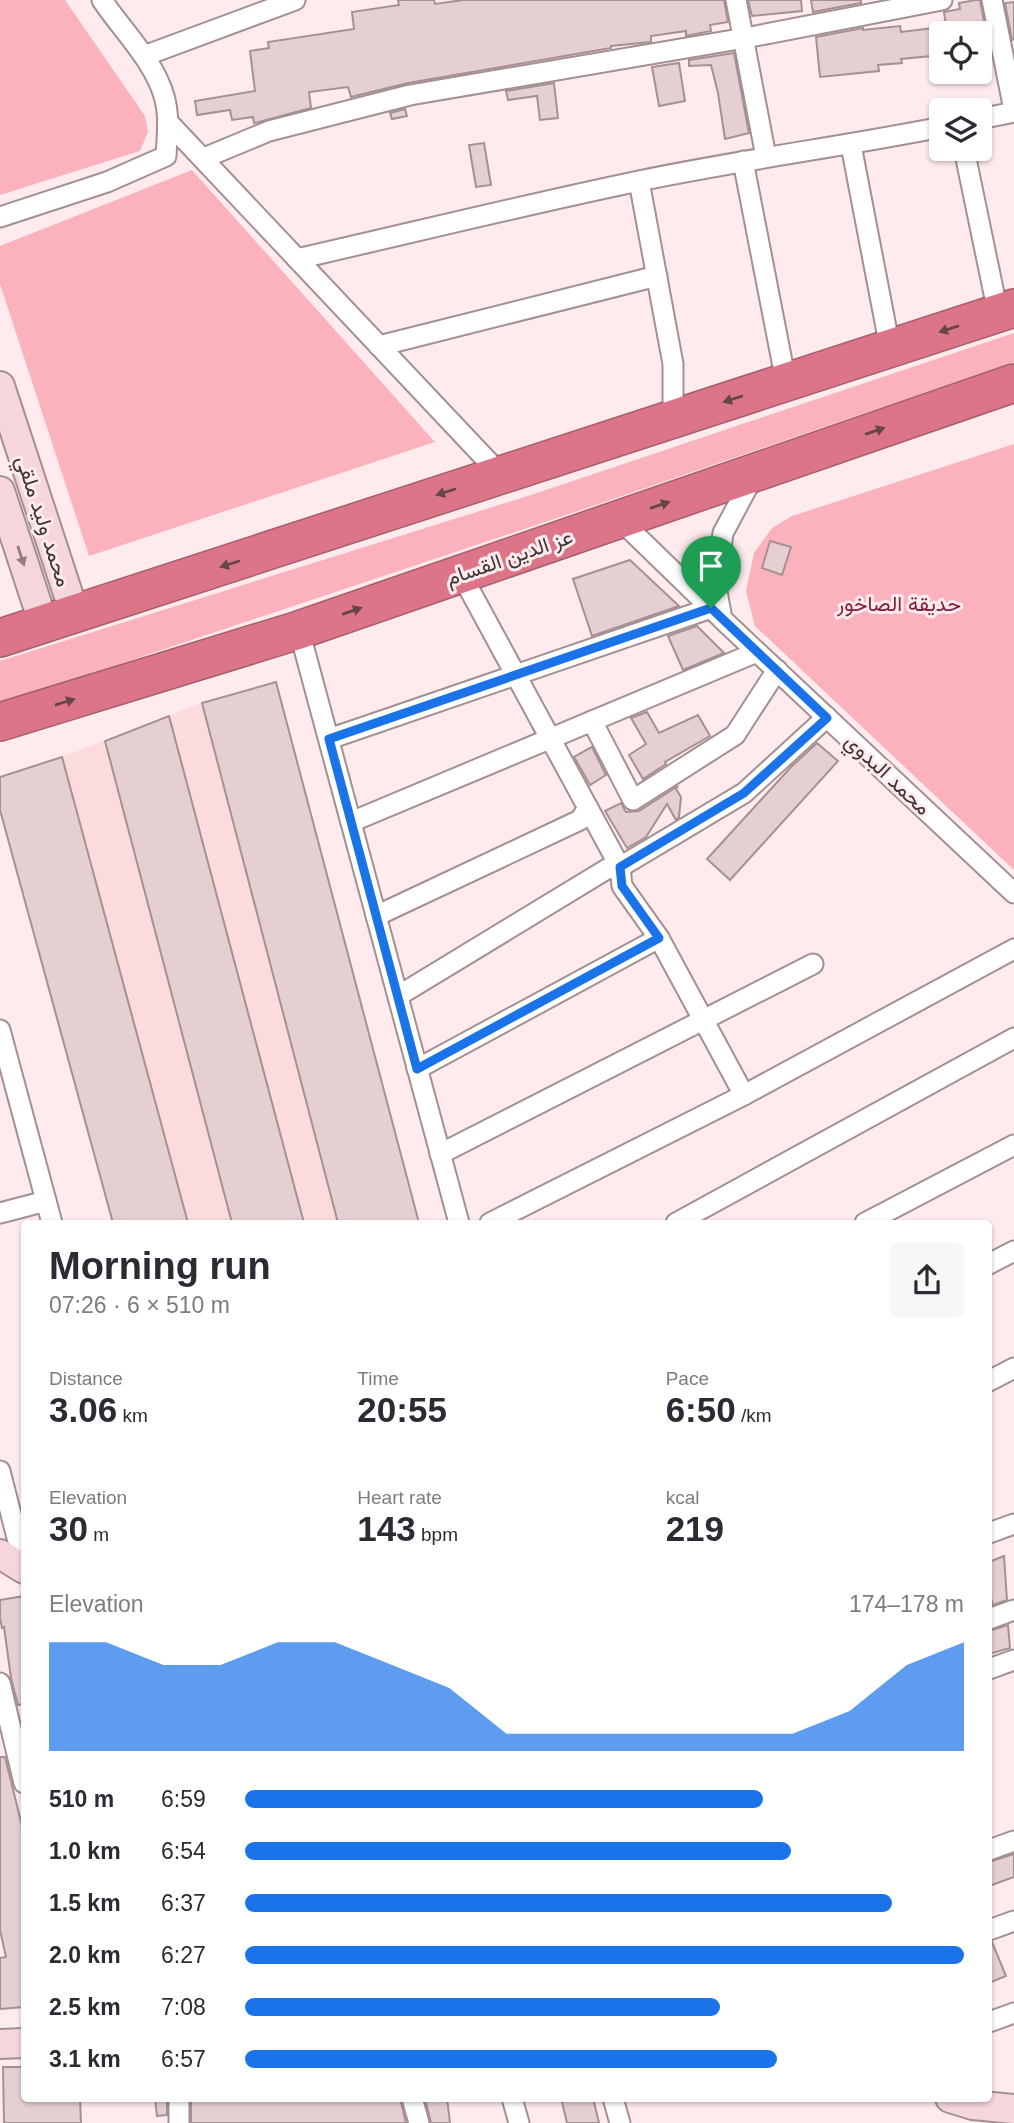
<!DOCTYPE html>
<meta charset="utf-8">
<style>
body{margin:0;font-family:Helvetica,Vazirmatn,sans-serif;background:#f7f7f7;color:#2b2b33;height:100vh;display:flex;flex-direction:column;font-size:26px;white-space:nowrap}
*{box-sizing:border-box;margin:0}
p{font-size:23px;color:#7c7c81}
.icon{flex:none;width:38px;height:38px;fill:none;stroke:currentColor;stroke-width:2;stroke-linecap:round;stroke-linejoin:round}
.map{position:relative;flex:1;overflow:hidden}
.details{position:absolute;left:21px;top:1220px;width:971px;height:882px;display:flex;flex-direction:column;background:#fff;border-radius:7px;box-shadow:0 2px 5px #0004}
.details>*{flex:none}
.tools{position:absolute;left:929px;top:21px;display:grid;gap:14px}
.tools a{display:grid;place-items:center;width:63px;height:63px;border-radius:7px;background:#fff;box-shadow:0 2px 5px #0004;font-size:35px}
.pin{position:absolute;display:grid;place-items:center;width:60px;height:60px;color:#fff;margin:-72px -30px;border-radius:50% 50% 50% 0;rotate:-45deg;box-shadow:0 0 7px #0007}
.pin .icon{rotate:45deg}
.round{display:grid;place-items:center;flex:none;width:74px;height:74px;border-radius:7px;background:#f7f7f7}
.headline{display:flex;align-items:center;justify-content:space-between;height:119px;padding:0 28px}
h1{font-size:38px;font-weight:800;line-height:52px}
.metrics{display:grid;grid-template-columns:repeat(3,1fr);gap:10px;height:119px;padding:7px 28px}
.metrics div{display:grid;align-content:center}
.metrics b{font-size:35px;font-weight:800}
.metrics small{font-size:19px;font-weight:400}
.metrics p{font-size:19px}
.chart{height:196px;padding:14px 28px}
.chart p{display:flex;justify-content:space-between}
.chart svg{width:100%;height:126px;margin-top:7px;fill:#1a73e8;opacity:.7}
ul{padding:0 28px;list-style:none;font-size:23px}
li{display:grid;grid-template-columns:112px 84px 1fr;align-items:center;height:52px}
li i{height:18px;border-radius:9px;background:#1a73e8}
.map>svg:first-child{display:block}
.built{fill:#fbdbde}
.green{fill:#fbb2bd}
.building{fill:#e6cfd1;stroke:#a59092;stroke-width:2}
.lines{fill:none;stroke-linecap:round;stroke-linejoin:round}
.street-casing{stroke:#a48f91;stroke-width:23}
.secondary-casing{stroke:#a48f91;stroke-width:32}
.highway-casing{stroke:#a55f6b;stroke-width:40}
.street{stroke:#fff;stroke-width:19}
.secondary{stroke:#f4d6db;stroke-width:28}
.highway{stroke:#dc7588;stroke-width:37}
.oneway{fill:#66454a}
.oneway2{fill:#907d80}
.route-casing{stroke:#fff;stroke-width:14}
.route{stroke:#1a73e8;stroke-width:9}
.labels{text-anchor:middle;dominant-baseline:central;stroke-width:6;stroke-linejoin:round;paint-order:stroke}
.street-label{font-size:21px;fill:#3e3536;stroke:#ffebee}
.park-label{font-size:21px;fill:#821e39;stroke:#ffebee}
</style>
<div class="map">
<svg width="1014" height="2123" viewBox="0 0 1014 2123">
<rect width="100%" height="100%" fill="#ffebee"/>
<polygon class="built" points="276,682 419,1223 113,1223 0,810 0,777 62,757 202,703"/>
<g class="green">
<polygon points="0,0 65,0 145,116 148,132 140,151 0,195"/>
<polygon points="192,170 435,442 89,556 0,284 0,246"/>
<polygon points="1014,333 1014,362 587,508 0,704 0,661 531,495"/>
<polygon points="1014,444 1014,870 755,626 746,591 754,553 772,528 792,516"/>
</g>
<g class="building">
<polygon points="398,0 434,0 435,4 463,0 724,0 728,22 710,25 711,31 686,36 686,31 651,36 651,42 611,46 611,48 408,83 351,97 348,87 309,92 311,108 259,122 254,123 253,117 232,120 230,110 197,115 195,101 255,91 250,51 269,48 268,42 354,29 352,12 399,5"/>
<polygon points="748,0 801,0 802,11 752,16"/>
<polygon points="811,0 861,0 861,3 813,12"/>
<polygon points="976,0 980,0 988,43 980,44 980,33 947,33 944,12 960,9 959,3"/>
<polygon points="1014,2 1014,39 1012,40 1005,3"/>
<polygon points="900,26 901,32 942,27 942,55 901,59 902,63 878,65 879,71 820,77 816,37 863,28 863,30"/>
<polygon points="734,53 749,133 725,139 718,93 711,65 689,66 689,60"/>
<polygon points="679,63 685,101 659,106 652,67"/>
<polygon points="554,83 558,118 540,120 537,96 508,100 506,91"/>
<polygon points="405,109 407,116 392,119 390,113"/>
<polygon points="484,143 491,185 476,187 469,145"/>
<polygon points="770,541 791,547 782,575 762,568"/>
<polygon points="630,560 679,606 592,636 573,579"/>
<polygon points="697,626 724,653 683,670 668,636"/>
<polygon points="276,682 419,1223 338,1223 202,703"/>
<polygon points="647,712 659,733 698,715 710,736 665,762 666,764 643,779 629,755 646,744 631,718"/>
<polygon points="169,716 304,1223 232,1223 105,741"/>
<polygon points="817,743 838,761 730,880 707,859 791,767"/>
<polygon points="592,747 606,775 590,785 574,757"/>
<polygon points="62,757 188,1223 113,1223 0,810 0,777"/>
<polygon points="678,786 676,789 681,797 679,817 676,820 667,804 646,837 627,848 605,811 621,803 626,812 639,811"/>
<polygon points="1004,1556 1007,1600 993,1605 989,1591 989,1562"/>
<polygon points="24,1596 24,1704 18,1705 11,1678 4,1627 2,1628 0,1618 0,1600"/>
<polygon points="1008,1625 1010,1648 989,1654 989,1631"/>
<polygon points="0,1757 5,1757 24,1834 24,2007 0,2009 0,1958 6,1957 0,1930"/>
<polygon points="1014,1854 1014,1877 989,1886 989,1862"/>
<polygon points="989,1942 992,1942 1006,1976 989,1983"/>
<polygon points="3,2067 24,2067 24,2098 80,2098 81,2123 4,2123"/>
<polygon points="155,2098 167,2098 167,2115 157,2116"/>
<polygon points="191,2098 400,2098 406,2123 191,2123"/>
<polygon points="425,2098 447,2098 450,2123 431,2123"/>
<polygon points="561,2098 593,2098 599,2123 567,2123"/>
</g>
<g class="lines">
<defs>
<g id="street">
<polyline points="736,0 766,157"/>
<polyline points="992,0 1014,110"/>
<polyline points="144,56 295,0"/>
<polyline points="980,119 1014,112"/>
<polyline points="168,122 500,474"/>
<polyline points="851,145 890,348"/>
<polyline points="964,149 998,313"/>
<polyline points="204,158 269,131 410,95 745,38 942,0"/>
<polyline points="743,161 786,382"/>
<polyline points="639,181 673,364 673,419"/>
<path d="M0,217L107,182L166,156C167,136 170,116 164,96C154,61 122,30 102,0"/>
<path d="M297,259C411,233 524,205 639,181C739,160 841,147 942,127"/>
<polyline points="379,346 657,276"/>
<polyline points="755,473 723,533 716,586 722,619 1014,893"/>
<polyline points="619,519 719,616"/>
<polyline points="461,574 620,867 622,886 659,938 744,1095"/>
<polyline points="299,630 459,1223"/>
<polyline points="592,721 633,800 735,735 777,670"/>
<polyline points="329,739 711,608"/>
<polyline points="351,822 757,652"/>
<polyline points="376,916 580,820 588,808"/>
<polyline points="398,996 607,869 620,867 744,793 827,717"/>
<polyline points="0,1030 52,1223"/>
<polyline points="417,1069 659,938"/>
<polyline points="440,1154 813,964"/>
<polyline points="0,1213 46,1201"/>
<polyline points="490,1223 744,1095 1014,949"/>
<polyline points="676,1223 1014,1038"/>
<polyline points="865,1223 1014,1145"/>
<polyline points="989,1264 1014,1251"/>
<polyline points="989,1381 1014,1368"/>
<polyline points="0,1471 24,1565"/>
<polyline points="989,1533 1014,1524"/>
<polyline points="989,1619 1014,1610"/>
<polyline points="989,1669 1014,1660"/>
<polyline points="0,1683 24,1783"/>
<polyline points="989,1850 1014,1841"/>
<polyline points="989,1930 1014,1921"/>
<polyline points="989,2022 1014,2013"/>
<polyline points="179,2098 179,2123"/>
<polyline points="412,2098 419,2123"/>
<polyline points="512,2098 519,2123"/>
<polyline points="613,2098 620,2123"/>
</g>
<g id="secondary">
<polyline points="0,386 75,615"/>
<polyline points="0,491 44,625"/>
<polyline points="0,1554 24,1569"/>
<polyline points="0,2044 24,2043"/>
<polyline points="950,2098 973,2105 1014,2109"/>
</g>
<g id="highway">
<polyline points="0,638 1014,308"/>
<polyline points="0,722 299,630 1014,383"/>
</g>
</defs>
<use href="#street" class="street-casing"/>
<use href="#secondary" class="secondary-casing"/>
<use href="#highway" class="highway-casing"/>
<use href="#street" class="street"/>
<use href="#secondary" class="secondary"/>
<use href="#highway" class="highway"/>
</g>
<defs><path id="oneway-solid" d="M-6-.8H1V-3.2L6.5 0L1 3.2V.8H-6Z" transform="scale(1.75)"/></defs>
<g class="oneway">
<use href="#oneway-solid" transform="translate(949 329) rotate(162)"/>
<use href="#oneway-solid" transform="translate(733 399) rotate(162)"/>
<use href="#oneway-solid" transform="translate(875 431) rotate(-19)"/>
<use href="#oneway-solid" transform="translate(446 492) rotate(162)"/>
<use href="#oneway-solid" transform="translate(660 505) rotate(-19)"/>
<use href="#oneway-solid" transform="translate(230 564) rotate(162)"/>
<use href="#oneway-solid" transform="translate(352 611) rotate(-19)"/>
<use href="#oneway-solid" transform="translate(65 702) rotate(-17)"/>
</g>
<use class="oneway2" href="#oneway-solid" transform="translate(21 556) rotate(72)"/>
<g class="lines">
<defs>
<polygon id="route" points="711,608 827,718 744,793 620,867 622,886 659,938 417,1069 329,739"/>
</defs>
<use href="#route" class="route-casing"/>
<use href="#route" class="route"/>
</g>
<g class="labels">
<g class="street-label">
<text transform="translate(44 521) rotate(72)">محمد وليد ملقي</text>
<text transform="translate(509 557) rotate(-19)">عز الدين القسام</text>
<text transform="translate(888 774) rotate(43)">محمد البدوي</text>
</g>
<g class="park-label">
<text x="899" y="603">حديقة الصاخور</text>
</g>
</g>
</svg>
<div class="tools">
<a><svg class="icon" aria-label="locate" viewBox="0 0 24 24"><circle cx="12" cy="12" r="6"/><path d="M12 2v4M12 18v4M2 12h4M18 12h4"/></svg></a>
<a><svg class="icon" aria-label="layers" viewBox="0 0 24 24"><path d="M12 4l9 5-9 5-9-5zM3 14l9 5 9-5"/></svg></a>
</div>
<div class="pin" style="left:711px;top:608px;background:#1e9e55"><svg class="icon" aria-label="arrive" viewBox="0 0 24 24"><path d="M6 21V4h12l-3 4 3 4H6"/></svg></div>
<section class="details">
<div class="headline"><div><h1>Morning run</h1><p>07:26 · 6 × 510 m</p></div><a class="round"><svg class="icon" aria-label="share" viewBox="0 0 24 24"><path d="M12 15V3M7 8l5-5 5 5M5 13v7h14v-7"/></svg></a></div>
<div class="metrics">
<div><p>Distance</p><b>3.06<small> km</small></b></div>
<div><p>Time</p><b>20:55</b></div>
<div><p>Pace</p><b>6:50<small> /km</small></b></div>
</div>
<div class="metrics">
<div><p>Elevation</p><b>30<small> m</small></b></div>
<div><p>Heart rate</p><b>143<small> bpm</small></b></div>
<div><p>kcal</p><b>219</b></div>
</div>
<div class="chart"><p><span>Elevation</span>174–178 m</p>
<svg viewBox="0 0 160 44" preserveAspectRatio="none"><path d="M0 44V6L10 6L20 14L30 14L40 6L50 6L60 14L70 22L80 38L90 38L100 38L110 38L120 38L130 38L140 30L150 14L160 6V44z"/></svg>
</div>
<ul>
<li><b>510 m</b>6:59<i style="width:72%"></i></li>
<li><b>1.0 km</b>6:54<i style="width:76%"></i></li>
<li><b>1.5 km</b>6:37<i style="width:90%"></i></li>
<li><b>2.0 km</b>6:27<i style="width:100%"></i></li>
<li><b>2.5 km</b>7:08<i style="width:66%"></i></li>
<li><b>3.1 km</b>6:57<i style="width:74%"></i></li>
</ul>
</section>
</div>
